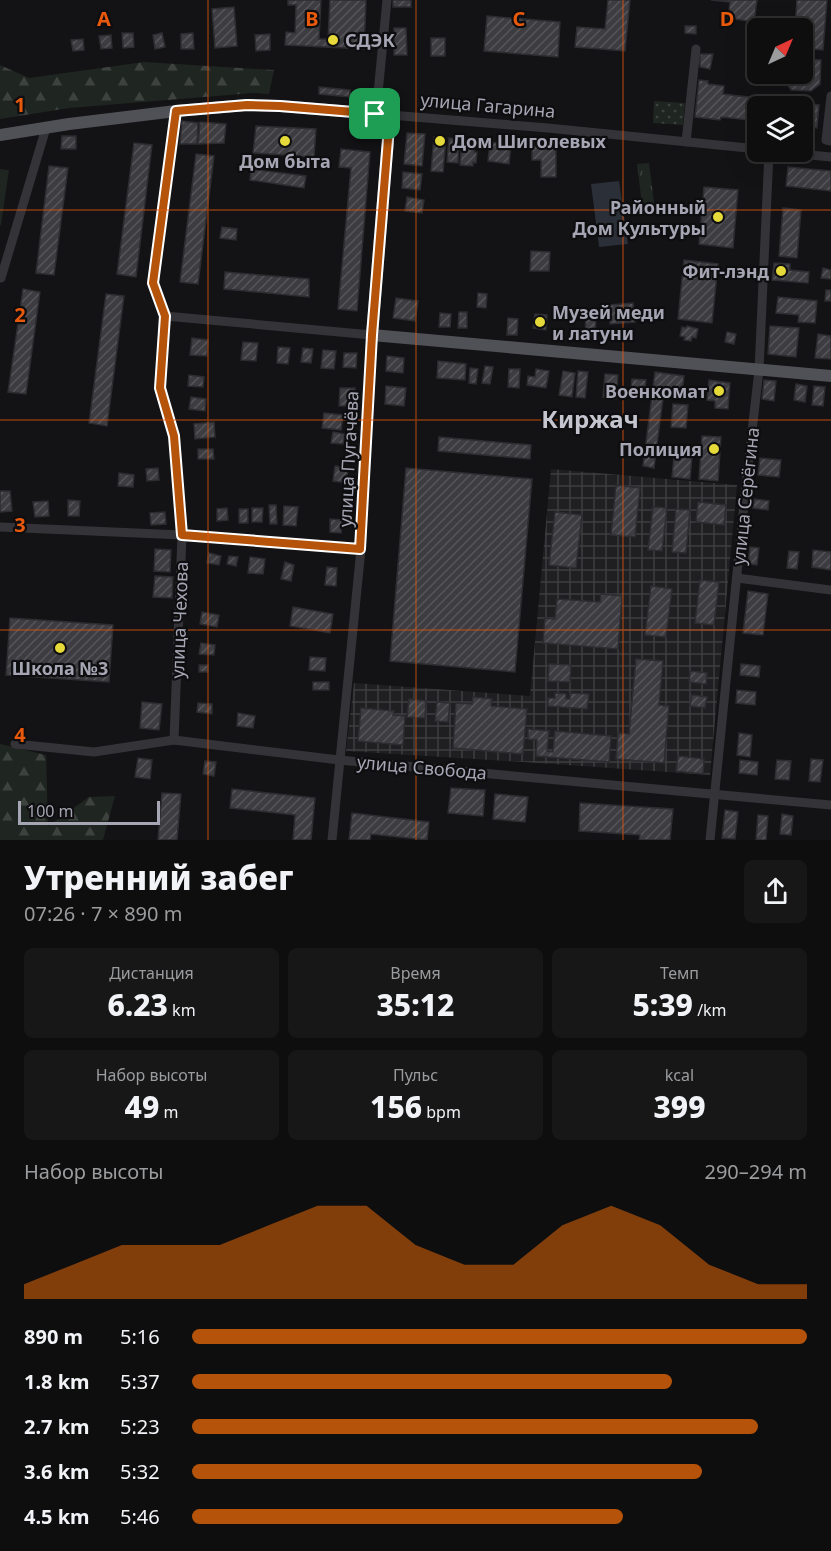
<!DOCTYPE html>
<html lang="ru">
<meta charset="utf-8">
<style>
body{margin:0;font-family:"Noto Sans",sans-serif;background:#171718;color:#f1f3f6;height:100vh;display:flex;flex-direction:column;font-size:22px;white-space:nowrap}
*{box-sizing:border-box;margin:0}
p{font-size:20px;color:#9b9c9e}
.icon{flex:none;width:33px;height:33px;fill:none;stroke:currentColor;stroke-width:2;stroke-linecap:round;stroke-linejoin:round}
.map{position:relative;height:840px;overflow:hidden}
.side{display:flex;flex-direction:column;background:#0e0e0f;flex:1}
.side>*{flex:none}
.needle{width:39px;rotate:44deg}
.buttons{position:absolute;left:747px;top:18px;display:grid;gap:12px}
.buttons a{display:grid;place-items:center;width:66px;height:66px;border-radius:9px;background:#0e0e0f;box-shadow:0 6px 24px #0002,0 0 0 2px #2e2e2f;font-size:30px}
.scale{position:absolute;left:18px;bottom:15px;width:142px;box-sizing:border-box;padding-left:6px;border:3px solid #a5a5b3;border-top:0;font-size:16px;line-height:21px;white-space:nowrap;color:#a5a5b3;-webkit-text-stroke:4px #0e0d0f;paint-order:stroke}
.pin{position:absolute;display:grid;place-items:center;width:51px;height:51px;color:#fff;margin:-26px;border-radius:12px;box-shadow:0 3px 9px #0006}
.round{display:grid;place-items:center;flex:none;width:63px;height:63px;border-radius:9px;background:#171718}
.overview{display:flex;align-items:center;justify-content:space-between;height:102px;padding:0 24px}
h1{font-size:33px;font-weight:800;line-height:45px}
.figures{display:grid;grid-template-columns:repeat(3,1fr);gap:9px;height:102px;padding:6px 24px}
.figures div{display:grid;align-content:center;border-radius:9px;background:#171718;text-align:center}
.figures b{font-size:30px;font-weight:800}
.figures small{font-size:16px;font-weight:400}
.figures p{font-size:16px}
.chart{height:168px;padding:12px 24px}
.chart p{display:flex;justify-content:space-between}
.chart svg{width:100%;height:108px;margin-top:6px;fill:#b45309;opacity:.7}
ul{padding:0 24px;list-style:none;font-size:20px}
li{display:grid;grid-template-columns:96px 72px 1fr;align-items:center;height:45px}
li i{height:15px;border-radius:8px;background:#b45309}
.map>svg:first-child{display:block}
.industrial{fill:url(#industrial-grid)}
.grass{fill:url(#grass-dots)}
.forest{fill:url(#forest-firs)}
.park{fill:url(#park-tufts)}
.pitch{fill:#1f2621}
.water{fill:#2b2f38}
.building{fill:url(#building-hatch);stroke:#2d2c30;stroke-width:1.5}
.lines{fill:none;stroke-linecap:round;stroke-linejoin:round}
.minor{stroke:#343338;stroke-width:9}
.major{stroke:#505057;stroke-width:12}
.route-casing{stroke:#fff;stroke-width:12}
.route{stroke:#b45309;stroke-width:8}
.grid{fill:none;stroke:#e8590c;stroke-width:1.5;stroke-opacity:0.55}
.poi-dot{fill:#e5da39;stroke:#0e0d0f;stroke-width:2}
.labels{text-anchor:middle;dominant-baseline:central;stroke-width:4.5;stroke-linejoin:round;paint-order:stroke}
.poi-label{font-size:18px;font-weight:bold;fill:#a5a5b3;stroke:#0e0d0f;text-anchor:end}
.street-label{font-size:18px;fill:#a5a5b3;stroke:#0e0d0f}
.district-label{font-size:24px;font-weight:bold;fill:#c5c5d0;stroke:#0e0d0f}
.grid-label{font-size:20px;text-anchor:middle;font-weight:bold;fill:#e8590c;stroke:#0e0d0f;stroke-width:4.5;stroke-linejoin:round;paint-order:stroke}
</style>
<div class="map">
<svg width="831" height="840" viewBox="0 0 831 840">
<defs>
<pattern id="industrial-grid" width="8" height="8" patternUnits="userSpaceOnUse" patternTransform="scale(1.5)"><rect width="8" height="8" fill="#1f1e21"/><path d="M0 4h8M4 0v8" fill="none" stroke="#3d3c3f"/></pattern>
<pattern id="grass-dots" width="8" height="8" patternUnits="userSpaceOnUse" patternTransform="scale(1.5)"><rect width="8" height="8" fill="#1f2621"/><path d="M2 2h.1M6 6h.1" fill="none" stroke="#3d423f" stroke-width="1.8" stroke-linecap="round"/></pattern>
<pattern id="forest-firs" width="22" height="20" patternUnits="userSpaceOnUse" patternTransform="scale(1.5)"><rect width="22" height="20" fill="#1f2621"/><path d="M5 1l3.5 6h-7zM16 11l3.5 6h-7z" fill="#3d423f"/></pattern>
<pattern id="park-tufts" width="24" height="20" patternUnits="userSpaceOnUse" patternTransform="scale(1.5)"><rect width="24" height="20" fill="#1f2621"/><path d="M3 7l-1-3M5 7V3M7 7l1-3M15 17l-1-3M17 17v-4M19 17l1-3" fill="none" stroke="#3d423f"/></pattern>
<pattern id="building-hatch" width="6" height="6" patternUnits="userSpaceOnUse" patternTransform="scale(1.5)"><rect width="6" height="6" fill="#3d3c41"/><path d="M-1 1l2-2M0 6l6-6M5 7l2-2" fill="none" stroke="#56555a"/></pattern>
</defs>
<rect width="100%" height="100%" fill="#131214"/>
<polygon class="industrial" points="551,469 737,485 710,775 524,762 346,751 354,683 530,696"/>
<polygon class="grass" points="654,101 685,103 683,125 653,123"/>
<g class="forest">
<polygon points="144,62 274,70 269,94 253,93 69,108 0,119 0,65 29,78"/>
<polygon points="0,744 46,755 48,826 89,797 115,796 103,840 0,840"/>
</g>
<polygon class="park" points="649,163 655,210 643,212 637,164"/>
<polygon class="pitch" points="0,169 9,170 1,225 0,225"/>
<polygon class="water" points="619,181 628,244 599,247 591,184"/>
<g class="building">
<polygon points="288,0 321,0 319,39 328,39 330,0 366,0 364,49 285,45 286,32 295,33 296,5 288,5"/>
<rect x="393" y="0" width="18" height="7"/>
<polygon points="608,0 630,0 625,51 575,47 577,27 605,29"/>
<polygon points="711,0 757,0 754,22 728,18 730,2"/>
<polygon points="797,0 827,0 823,50 802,48 802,28 795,28"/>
<polygon points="234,7 237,46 215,48 212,9"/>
<polygon points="487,16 560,22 558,57 484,51"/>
<polygon points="685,26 696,26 696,34 685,33"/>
<polygon points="394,28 406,28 407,55 394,55"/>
<polygon points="122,33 133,33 134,47 123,48"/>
<polygon points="162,33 165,47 155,49 153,35"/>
<polygon points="193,33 194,49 181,49 181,34"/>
<polygon points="270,34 270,50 256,51 255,35"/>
<polygon points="111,35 112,48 101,49 99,36"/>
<rect x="431" y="38" width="14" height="18"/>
<polygon points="83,39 84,50 73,51 71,40"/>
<polygon points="700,54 713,54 710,69 700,67"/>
<polygon points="802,59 821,60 820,84 811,91 791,90 785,80 786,74 802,74"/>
<polygon points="699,80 708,81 708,84 724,86 723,94 819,105 817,128 802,126 802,106 758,106 758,121 721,117 720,120 695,117"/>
<polygon points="319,87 350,90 350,97 319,94"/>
<polygon points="182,121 198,123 197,144 180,144"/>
<polygon points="200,122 226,124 224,143 198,144"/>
<polygon points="256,126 316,129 314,157 253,153"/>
<polygon points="407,133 425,134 422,166 404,164"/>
<polygon points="62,136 76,136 76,149 61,149"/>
<polygon points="434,137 446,138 443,172 431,171"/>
<polygon points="449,138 459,139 458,163 447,162"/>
<polygon points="462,140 475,141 474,152 477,152 476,163 473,162 473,166 460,165"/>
<polygon points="490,142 511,145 509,164 488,161"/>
<polygon points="134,143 152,145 136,277 117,274"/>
<polygon points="542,144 547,145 547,148 556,148 556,177 541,177 541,160 532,160 532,146 542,147"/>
<polygon points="341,149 370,152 357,311 338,309 351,168 339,167"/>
<polygon points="196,154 214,156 198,284 180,282"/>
<polygon points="49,166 68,168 54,275 36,273"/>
<polygon points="788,167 831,171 831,191 786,186"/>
<polygon points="251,169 306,176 304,188 250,180"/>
<polygon points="403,172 422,174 420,190 402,188"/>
<polygon points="704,187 738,190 733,248 699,244"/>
<polygon points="407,197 424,200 422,213 405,211"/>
<polygon points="783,208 801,210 797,258 779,256"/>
<polygon points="222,227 237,229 236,240 220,238"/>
<polygon points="531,251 550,252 549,271 530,271"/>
<polygon points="684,260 718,264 712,323 678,319"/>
<polygon points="774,263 790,264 790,270 809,272 808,283 772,280"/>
<polygon points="823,268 831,270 831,279 821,278"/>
<polygon points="225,272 309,279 309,297 224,289"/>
<polygon points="23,289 40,292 26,394 8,392"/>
<polygon points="826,290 831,290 831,301 825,301"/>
<polygon points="478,293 487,294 486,308 477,307"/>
<polygon points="106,294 124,296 107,426 89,423"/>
<polygon points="778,297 817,301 815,323 798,322 799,315 776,313"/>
<polygon points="396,298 418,301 415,321 393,318"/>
<polygon points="633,303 635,322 610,324 609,305"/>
<polygon points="459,312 467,312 467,328 458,328"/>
<polygon points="440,313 451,314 450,327 439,327"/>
<polygon points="535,314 547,315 546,330 533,328"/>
<polygon points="586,315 596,316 595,338 585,337"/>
<polygon points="508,318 518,319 517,335 507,335"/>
<polygon points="687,326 698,329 696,338 692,337 691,341 684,340 685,337 680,336 682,327 686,328"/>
<polygon points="770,326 799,328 796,357 768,354"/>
<polygon points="727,332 736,334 734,344 725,342"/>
<polygon points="818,334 831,336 831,359 815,358"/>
<polygon points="192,338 208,340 207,356 190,355"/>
<polygon points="243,342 258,343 256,361 241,360"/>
<polygon points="278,347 290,348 288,364 277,363"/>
<polygon points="303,348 313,349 311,363 301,362"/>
<polygon points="323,350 336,351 334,369 321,368"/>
<polygon points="344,353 357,353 356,368 343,367"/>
<polygon points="387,356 404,358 403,373 386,371"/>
<polygon points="438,361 466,364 465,380 437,378"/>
<polygon points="485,366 493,367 490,384 482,383"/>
<polygon points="470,368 478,369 476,384 469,383"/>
<polygon points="509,369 520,369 519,388 508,387"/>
<polygon points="536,369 549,371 546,388 527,385 528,376 535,377"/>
<polygon points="563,371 575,373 572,397 559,395"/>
<polygon points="578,371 588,372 585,398 576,397"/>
<polygon points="655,372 684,376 682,393 664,391 654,468 643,466"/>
<polygon points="605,374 618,375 616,399 603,397"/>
<polygon points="189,375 204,377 203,387 188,386"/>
<polygon points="632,379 646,380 644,399 630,398"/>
<polygon points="709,380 730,383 728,409 715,408 715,401 707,400"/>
<polygon points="764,380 776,381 774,401 762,399"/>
<polygon points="796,384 807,386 805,402 794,400"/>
<polygon points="386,386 406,388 404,406 385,404"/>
<polygon points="814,386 825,387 823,406 812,405"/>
<polygon points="340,388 355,388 354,406 339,406"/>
<polygon points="191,397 206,399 205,411 189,409"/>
<polygon points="673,404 688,405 686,428 671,427"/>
<polygon points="324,413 343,415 341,430 322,428"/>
<polygon points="214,422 215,437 195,439 194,424"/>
<polygon points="333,432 345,434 343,444 331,443"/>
<polygon points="702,436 721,437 718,481 699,479"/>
<polygon points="439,437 531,445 530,459 438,451"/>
<polygon points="198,449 213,449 214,459 198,459"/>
<polygon points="674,456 692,457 690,479 672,477"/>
<polygon points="760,458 781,460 779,477 758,475"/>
<polygon points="335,466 348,468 346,483 333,481"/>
<polygon points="158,468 159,480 147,481 146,469"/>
<polygon points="406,468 532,479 515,672 390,661"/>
<polygon points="119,473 134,475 133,487 118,486"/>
<polygon points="616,485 640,488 635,537 611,535"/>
<polygon points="0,491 10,491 12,511 0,512"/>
<polygon points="754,499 769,501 768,510 753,508"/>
<polygon points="68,500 80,501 79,516 68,516"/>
<polygon points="48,501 49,516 35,517 33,502"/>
<polygon points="698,502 726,505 724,525 696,522"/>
<polygon points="269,505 276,505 277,524 270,524"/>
<polygon points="284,506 298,507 296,526 283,525"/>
<polygon points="653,507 667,508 662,551 648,550"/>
<polygon points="227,508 228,520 217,521 217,509"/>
<polygon points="252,508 263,508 262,522 252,522"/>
<rect x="239" y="509" width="9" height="14"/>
<polygon points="676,509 690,510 686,553 672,552"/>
<polygon points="165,512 166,524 151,525 150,513"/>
<polygon points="555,512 582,515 576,568 549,565"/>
<polygon points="330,519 342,520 341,533 330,532"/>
<polygon points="750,547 759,548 757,565 748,564"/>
<polygon points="155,549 171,550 170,572 154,571"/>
<polygon points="813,550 831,552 831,570 812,567"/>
<polygon points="789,551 799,552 797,569 787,568"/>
<polygon points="209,553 221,556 219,565 207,563"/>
<polygon points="229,556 238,557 236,566 227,564"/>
<polygon points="250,557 265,559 263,574 248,573"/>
<polygon points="285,562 294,565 291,581 281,579"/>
<polygon points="327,567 337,568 336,586 325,585"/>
<polygon points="155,576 173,577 172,598 153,597"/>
<polygon points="700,580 719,582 714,625 695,623"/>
<polygon points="651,586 672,589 666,637 645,635"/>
<polygon points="748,591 768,594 763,635 743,633"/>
<polygon points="601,594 622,596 618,649 543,643 545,618 555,619 557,599 600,602"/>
<polygon points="293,607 333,614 330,633 290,626"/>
<polygon points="202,612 219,615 217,627 200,624"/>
<polygon points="10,618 113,625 109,682 6,675"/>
<polygon points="201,643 215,645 214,655 199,654"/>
<polygon points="310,657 326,658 325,671 309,670"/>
<polygon points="636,659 663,661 659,705 669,706 664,763 616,759 618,733 629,734"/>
<polygon points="549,664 571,665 570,682 548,681"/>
<polygon points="741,664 760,666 759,677 740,675"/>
<rect x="199" y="665" width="9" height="7"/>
<polygon points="690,671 707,673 706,684 689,682"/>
<rect x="313" y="682" width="16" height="8"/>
<polygon points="737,690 756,692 755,705 736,703"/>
<polygon points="555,693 566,694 566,699 570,699 570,693 589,694 587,709 548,706 548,698 555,698"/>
<polygon points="692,695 707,697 705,708 690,706"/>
<polygon points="473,697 492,699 491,706 527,709 523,754 453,748 456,703 472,704"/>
<polygon points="409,699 426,701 425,718 407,717"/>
<polygon points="142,702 162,704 159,730 140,728"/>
<polygon points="437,702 450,703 448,722 435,721"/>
<polygon points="198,703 212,704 212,714 197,712"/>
<polygon points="361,708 394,711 393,715 405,716 403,745 358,741"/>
<polygon points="238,713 255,716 253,728 237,726"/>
<polygon points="528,729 549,731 547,751 553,752 555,731 611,736 609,762 536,756 537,740 528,739"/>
<polygon points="739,733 752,735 750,757 737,755"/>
<polygon points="678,756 704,759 703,774 676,771"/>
<polygon points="138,758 152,760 150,779 135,777"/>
<polygon points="811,759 823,760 820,782 809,781"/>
<polygon points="740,760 758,762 757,775 739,773"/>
<polygon points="777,760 791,761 789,780 775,779"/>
<polygon points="205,761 216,762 214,776 203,774"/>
<polygon points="451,788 485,790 483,816 448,813"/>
<polygon points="232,789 315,798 311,840 293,840 295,815 230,808"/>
<polygon points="162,793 181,794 177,840 158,840"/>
<polygon points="495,794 528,797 525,822 493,819"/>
<polygon points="580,803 673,809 670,840 639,840 640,835 579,831"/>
<polygon points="725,810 738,812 735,839 722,838"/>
<polygon points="352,813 429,822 427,840 371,834 370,840 349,840"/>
<polygon points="782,814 793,816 791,835 780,834"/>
<polygon points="758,815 768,816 766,840 756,840"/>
</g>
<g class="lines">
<g class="minor">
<polyline points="831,96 826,140 831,141"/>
<polyline points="376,114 387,0"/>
<polyline points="390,115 548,128 758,149"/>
<polyline points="686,142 696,49"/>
<polyline points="779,152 831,157"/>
<polyline points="0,278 1,278 46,128"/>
<polyline points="165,316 372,335 361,549 332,840"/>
<polyline points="0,527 182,535 361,549"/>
<polyline points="737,578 831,590"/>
<polyline points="174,740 182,535 174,436 160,388 165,316 153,283 176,111"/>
<polyline points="15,744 94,752 174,740 339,760 831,805"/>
<polyline points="710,840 746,484 759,370 769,152"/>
</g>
<polyline class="major" points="0,135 69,124 176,111 247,105 280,106 390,115 372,335 831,376"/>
</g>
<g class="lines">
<defs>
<polygon id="route" points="247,105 280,106 390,115 372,335 360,549 182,535 174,436 160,388 165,316 153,283 176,111"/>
</defs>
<use href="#route" class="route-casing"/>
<use href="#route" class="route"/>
</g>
<path class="grid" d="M208,0V840M416,0V840M623,0V840M0,210H831M0,420H831M0,630H831"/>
<g class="poi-dot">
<circle cx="333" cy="40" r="6"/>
<circle cx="285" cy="141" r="6"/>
<circle cx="440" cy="141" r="6"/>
<circle cx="718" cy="217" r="6"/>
<circle cx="781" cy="271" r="6"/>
<circle cx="540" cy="322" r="6"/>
<circle cx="719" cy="391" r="6"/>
<circle cx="714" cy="449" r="6"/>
<circle cx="60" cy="648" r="6"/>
</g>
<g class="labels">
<g class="poi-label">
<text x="345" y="40" text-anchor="start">СДЭК</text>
<text x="452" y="141" text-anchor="start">Дом Шиголевых</text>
<text x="285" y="161" text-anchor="middle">Дом быта</text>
<text x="706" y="207">Районный<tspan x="706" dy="21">Дом Культуры</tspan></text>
<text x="769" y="271">Фит-лэнд</text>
<text x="552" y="312" text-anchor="start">Музей меди<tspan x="552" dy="21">и латуни</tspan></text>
<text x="707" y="391">Военкомат</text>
<text x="702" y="449">Полиция</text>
<text x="60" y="668" text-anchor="middle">Школа №3</text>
</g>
<g class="street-label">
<text transform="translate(488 105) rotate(5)">улица Гагарина</text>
<text transform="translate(348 459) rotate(-87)">улица Пугачёва</text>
<text transform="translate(745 496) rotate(-84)">улица Серёгина</text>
<text transform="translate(179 620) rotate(-88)">улица Чехова</text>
<text transform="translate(422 767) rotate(5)">улица Свобода</text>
</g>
<g class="district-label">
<text x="590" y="418">Киржач</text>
</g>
</g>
<g class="grid-label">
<text x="104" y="26">A</text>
<text x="312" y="26">B</text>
<text x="519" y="26">C</text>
<text x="727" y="26">D</text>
<text x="20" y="112">1</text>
<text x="20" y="322">2</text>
<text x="20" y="532">3</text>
<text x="20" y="742">4</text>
</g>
</svg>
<div class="buttons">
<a><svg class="needle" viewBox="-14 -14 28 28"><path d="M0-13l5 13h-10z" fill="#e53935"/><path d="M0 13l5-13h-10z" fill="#9b9c9e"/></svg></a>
<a><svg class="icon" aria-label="layers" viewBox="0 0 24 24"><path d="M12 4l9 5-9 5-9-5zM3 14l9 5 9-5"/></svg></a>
</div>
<div class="scale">100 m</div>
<div class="pin" style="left:375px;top:114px;background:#1e9e55"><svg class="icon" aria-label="arrive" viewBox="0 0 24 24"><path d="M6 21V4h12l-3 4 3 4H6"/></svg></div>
</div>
<section class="side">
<div class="overview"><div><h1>Утренний забег</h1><p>07:26 · 7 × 890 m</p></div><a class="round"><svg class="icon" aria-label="share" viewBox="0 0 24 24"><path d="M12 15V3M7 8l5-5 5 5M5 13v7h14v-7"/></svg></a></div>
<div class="figures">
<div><p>Дистанция</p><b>6.23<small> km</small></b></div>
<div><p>Время</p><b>35:12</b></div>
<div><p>Темп</p><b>5:39<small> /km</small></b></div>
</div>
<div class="figures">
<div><p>Набор высоты</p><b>49<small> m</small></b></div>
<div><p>Пульс</p><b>156<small> bpm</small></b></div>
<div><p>kcal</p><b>399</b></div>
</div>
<div class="chart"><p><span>Набор высоты</span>290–294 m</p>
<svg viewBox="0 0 160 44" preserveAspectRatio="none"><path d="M0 44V38L10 30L20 22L30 22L40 22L50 14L60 6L70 6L80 22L90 30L100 30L110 14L120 6L130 14L140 30L150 38L160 38V44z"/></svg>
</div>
<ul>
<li><b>890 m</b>5:16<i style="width:100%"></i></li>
<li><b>1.8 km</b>5:37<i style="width:78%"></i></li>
<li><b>2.7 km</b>5:23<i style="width:92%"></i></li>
<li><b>3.6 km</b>5:32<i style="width:83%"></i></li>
<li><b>4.5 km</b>5:46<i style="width:70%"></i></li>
</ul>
</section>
